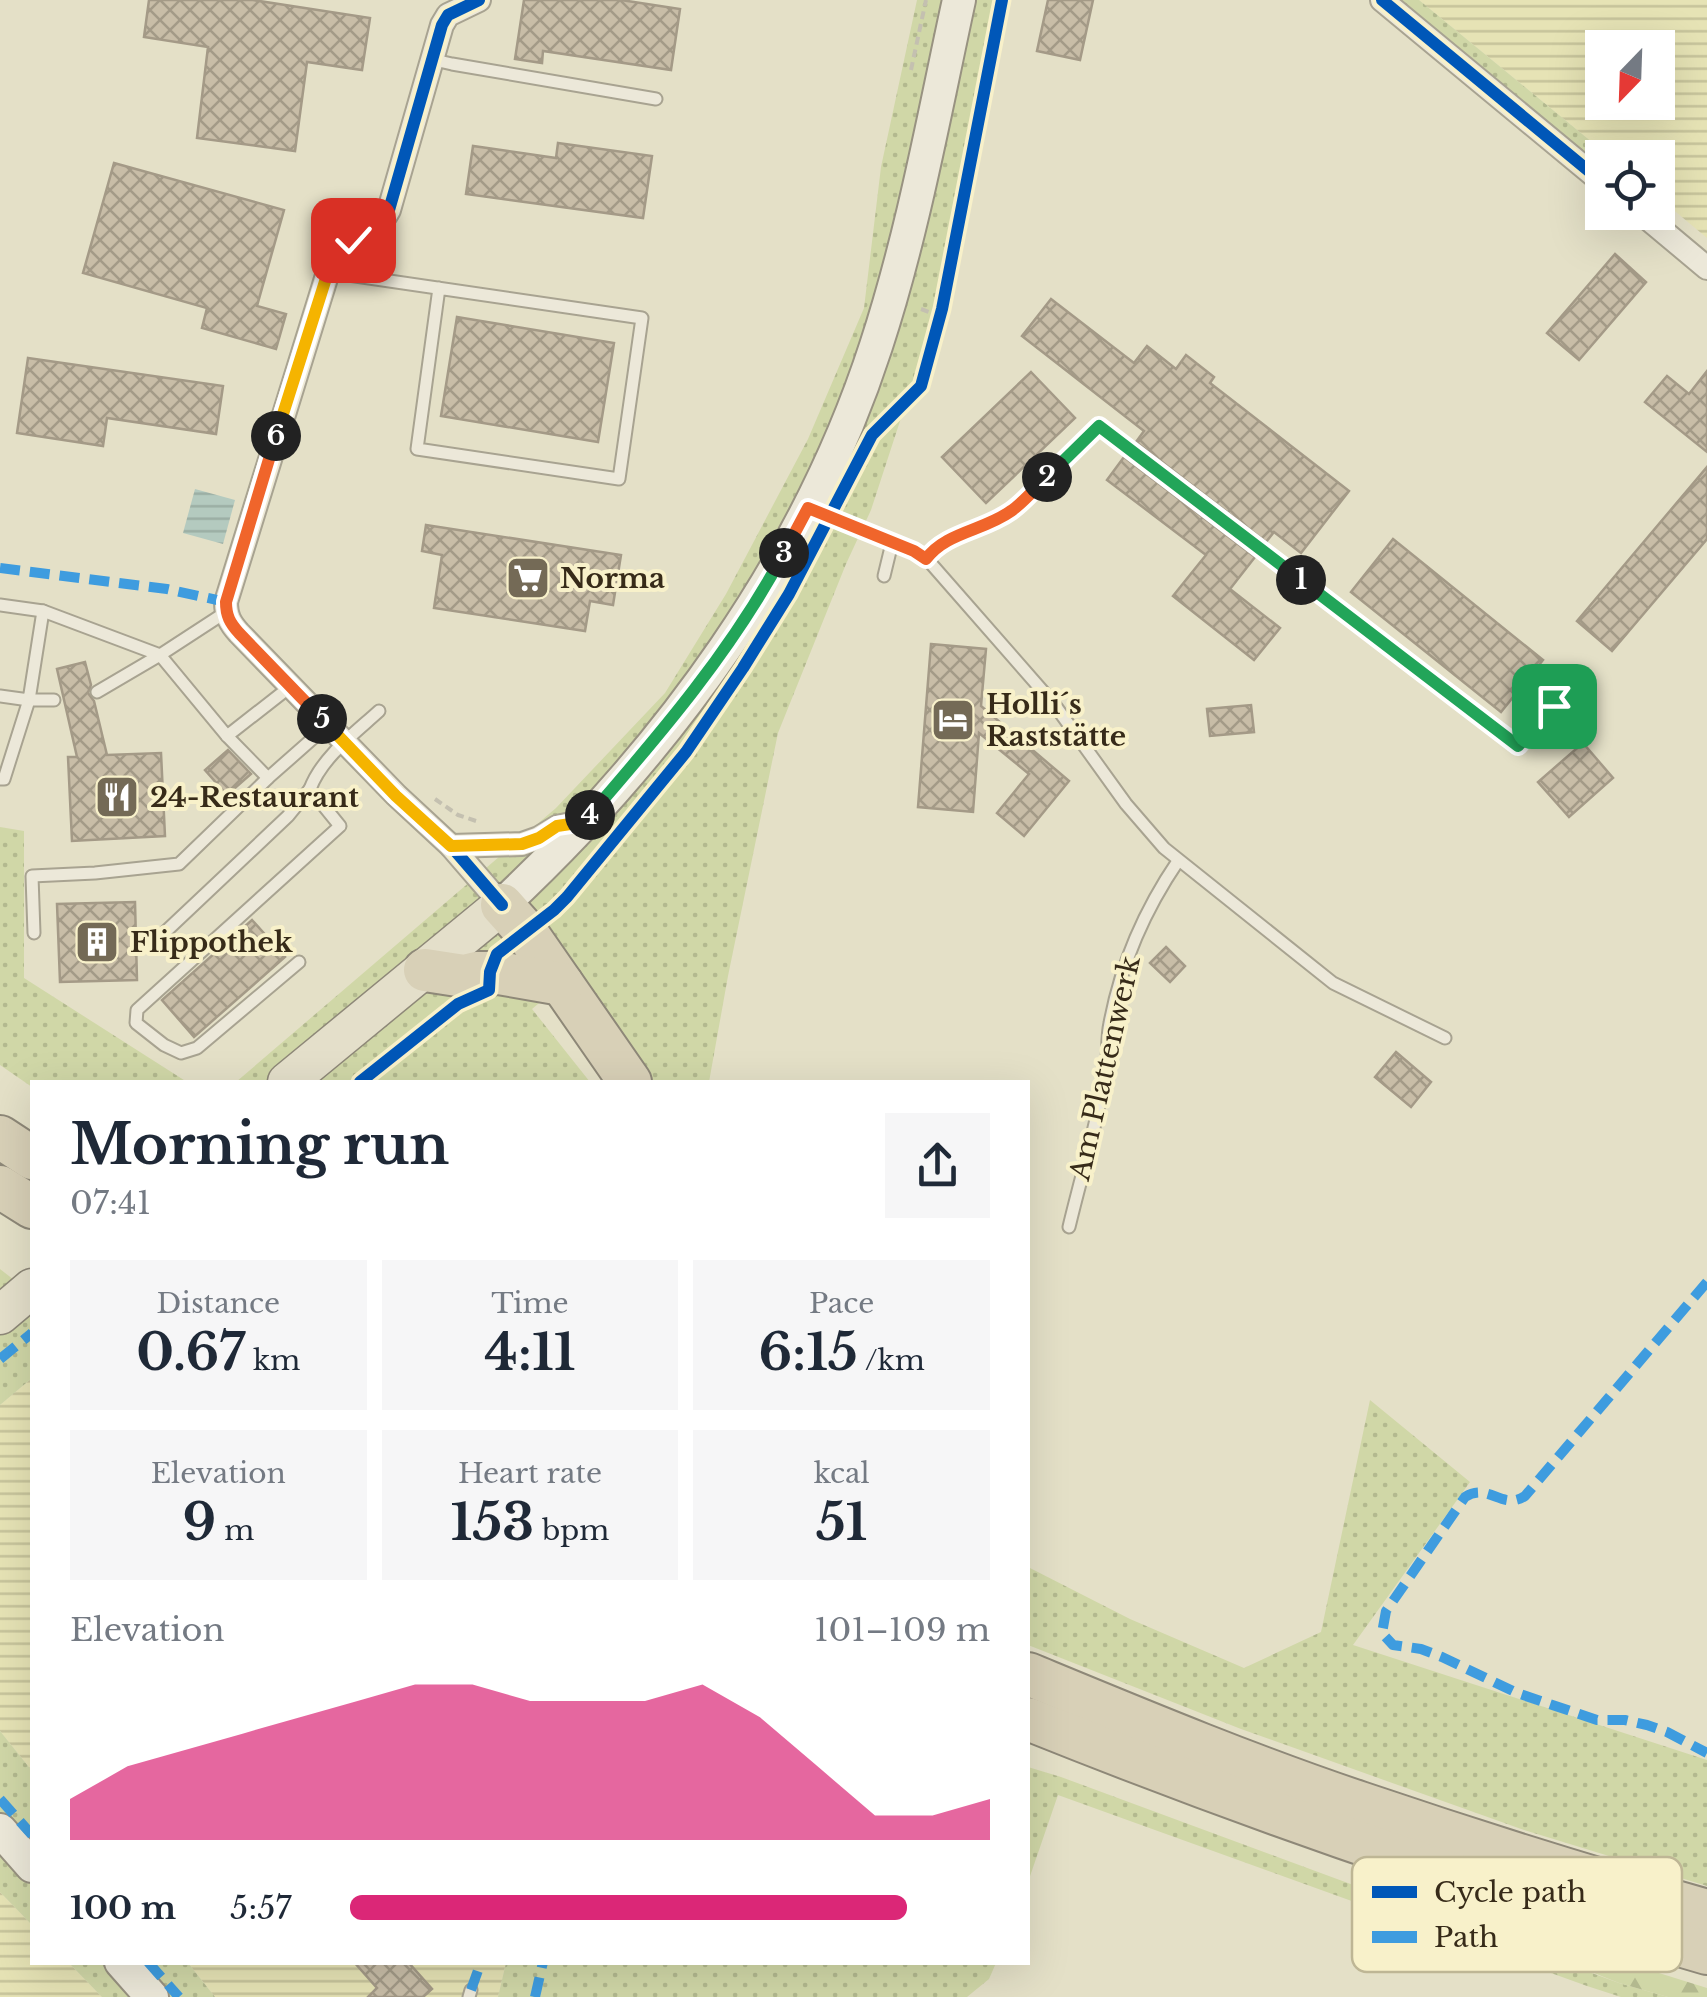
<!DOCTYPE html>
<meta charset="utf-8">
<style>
body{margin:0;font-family:"Libre Baskerville",serif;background:#f6f6f7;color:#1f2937;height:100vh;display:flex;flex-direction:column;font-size:38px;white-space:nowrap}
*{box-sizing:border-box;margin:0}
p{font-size:32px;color:#747a83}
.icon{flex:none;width:55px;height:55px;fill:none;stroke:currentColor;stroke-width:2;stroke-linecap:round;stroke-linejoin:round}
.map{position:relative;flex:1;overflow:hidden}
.details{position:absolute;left:30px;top:1080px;width:1000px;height:885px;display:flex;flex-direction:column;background:#fff;border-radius:0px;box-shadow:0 10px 40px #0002}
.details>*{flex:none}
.needle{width:65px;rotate:203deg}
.controls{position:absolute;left:1585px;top:30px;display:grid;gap:20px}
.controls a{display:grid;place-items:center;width:90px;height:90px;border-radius:0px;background:#fff;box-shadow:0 10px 40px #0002;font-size:50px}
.pin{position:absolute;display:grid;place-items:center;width:85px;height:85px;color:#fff;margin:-42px;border-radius:20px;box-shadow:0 5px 15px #0006}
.km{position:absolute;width:50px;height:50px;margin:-25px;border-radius:50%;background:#222;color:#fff;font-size:28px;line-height:50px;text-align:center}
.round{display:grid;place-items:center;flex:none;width:105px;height:105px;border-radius:0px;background:#f6f6f7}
.head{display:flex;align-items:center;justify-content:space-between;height:170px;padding:0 40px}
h1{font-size:55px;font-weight:700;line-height:75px}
.figures{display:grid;grid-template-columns:repeat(3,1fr);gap:15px;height:170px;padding:10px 40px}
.figures div{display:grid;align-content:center;border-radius:0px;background:#f6f6f7;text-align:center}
.figures b{font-size:50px;font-weight:700}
.figures small{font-size:28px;font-weight:400}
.figures p{font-size:28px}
.chart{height:280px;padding:20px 40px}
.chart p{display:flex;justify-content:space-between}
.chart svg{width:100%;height:180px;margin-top:10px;fill:#db2777;opacity:.7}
ul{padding:0 40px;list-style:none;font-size:32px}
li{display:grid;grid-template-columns:160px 120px 1fr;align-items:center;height:75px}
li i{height:25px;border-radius:12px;background:#db2777}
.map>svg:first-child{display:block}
.farmland{fill:url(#farmland-rules);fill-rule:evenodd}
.grass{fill:url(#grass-dots)}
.forest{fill:url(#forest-firs)}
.water{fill:url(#water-rules)}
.building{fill:url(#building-cross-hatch);stroke:#a49a87;stroke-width:2.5}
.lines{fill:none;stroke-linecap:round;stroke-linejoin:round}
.service-casing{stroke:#a8a391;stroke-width:15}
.minor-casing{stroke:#a8a391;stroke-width:26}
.secondary-casing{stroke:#989281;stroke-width:36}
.primary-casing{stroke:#8e8878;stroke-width:41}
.motorway-casing{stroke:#8e8878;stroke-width:46}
.path{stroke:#c4c0b0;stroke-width:4;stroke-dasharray:8 5;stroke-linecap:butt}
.service{stroke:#ece8d9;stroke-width:11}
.minor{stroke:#ece8d9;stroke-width:22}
.secondary{stroke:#ece8d9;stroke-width:32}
.primary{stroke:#e4dfca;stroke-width:38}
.motorway{stroke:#d8d0b7;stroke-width:42}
.quiet{stroke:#3e9cdf;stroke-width:10;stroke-dasharray:20 10;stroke-linecap:butt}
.cycleway-casing{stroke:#f8f1ca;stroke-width:19}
.cycleway{stroke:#0057b8;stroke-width:12}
.split-1-casing{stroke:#fff;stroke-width:20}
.split-2-casing{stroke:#fff;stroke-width:20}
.split-3-casing{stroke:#fff;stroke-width:20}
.split-4-casing{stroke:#fff;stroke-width:20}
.split-5-casing{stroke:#fff;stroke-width:20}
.split-6-casing{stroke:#fff;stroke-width:20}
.split-7-casing{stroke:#fff;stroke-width:20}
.split-1{stroke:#22a559;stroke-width:12}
.split-2{stroke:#22a559;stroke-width:12}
.split-3{stroke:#f0652b;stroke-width:12}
.split-4{stroke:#22a559;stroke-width:12}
.split-5{stroke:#f5b400;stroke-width:12}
.split-6{stroke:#f0652b;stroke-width:12}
.split-7{stroke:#f5b400;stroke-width:12}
.labels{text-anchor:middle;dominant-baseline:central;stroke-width:8;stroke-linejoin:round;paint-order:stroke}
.poi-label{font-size:28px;font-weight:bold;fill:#372b19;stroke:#f8f1ca;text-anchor:start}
.street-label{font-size:28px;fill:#372b19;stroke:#f8f1ca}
.key{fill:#f8f1ca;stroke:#beb695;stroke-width:2.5}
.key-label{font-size:28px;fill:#372b19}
</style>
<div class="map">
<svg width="1707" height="1997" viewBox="0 0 1707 1997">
<defs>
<pattern id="farmland-rules" width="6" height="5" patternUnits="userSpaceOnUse" patternTransform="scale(2.5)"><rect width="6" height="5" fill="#e6e3b5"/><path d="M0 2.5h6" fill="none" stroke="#c6c39b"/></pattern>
<pattern id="grass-dots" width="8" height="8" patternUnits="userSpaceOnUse" patternTransform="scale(2.5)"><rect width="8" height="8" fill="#d0d7a7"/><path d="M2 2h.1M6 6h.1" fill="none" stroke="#b3b98f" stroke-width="1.8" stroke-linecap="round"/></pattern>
<pattern id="forest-firs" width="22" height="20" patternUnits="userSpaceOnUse" patternTransform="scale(2.5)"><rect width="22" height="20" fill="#d0d7a7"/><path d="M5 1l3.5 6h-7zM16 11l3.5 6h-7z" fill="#b3b98f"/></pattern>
<pattern id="water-rules" width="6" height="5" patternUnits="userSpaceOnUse" patternTransform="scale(2.5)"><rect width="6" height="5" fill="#b4cabf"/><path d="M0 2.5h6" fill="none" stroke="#9baea4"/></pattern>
<pattern id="building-cross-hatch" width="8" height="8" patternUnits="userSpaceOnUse" patternTransform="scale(2.5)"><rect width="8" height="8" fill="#c8bda7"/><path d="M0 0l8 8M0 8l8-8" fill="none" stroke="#a39a87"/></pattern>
</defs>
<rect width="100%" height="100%" fill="#e4e0c7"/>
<g class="farmland">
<path d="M1419,0H1707V238L1658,197V158L1610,157ZM1602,48H1658V102H1602Z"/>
<polygon points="32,1378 32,1771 0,1731 0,1405"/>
<polygon points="0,1892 32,1925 32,1962 69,1963 102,1997 0,1997"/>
<polygon points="188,1963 506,1963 498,1997 215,1997"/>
</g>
<g class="grass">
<polygon points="917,0 998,0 930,388 901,418 871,510 846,564 778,733 728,976 709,1082 647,1082 576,972 532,1009 590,1082 236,1082 556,808 665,693 726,594 808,439 864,308 881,167"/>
<polygon points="1396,0 1419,0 1610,157 1602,158 1602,170"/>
<polygon points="0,827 24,831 24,978 187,1082 32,1082 32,1087 0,1065"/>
<polygon points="0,1269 32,1294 32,1378 0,1405"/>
<polygon points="1370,1400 1470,1482 1353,1645 1707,1760 1707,1886 1524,1830 1241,1729 1028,1645 1028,1567 1130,1619 1244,1668 1321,1632"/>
<polygon points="0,1731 32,1771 32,1925 0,1892"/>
<polygon points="1028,1767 1061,1777 1619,1983 1668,1997 1621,1997 1587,1986 1058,1795 1028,1882"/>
<polygon points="69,1963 188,1963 215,1997 102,1997"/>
<polygon points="506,1963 506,1962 996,1963 989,1979 967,1997 498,1997"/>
</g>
<polygon class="forest" points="1595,1953 1707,1988 1707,1997 1668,1997 1619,1983 1589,1971"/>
<polygon class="water" points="195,489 235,500 223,544 183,533"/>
<g class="building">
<polygon points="149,0 253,0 370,18 362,70 307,62 295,151 197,138 208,47 144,37"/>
<polygon points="524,0 621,0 680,9 671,70 543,51 542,63 515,59"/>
<polygon points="1048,0 1093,0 1080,60 1037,51"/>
<polygon points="558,143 652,156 643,218 466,194 473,146 556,158"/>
<polygon points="114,163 284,210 257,306 286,314 276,349 202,328 207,308 83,273"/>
<polygon points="1615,254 1646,282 1579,360 1547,333"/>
<polygon points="1051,299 1134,363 1147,346 1176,369 1186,355 1214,377 1210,383 1349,491 1301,553 1274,532 1266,542 1136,442 1144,431 1022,336"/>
<polygon points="457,317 614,343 598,442 441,416"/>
<polygon points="28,358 223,386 216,434 107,418 103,446 17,433"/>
<polygon points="1707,371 1707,452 1645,402 1667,376 1689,394"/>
<polygon points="1031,372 1075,418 986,503 942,457"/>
<polygon points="1124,457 1255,557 1230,589 1280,628 1254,660 1173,596 1206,555 1107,480"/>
<polygon points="1707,467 1707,539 1612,651 1577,621"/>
<polygon points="426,525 621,555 613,605 590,601 585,631 434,608 442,555 422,551"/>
<polygon points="1393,539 1543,660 1501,712 1351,592"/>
<polygon points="931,644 986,649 981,706 1069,781 1024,836 997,813 1029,774 979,733 973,812 918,807"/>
<polygon points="85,662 91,685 88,693 94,701 107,755 161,753 165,836 72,841 68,757 77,757 57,669"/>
<polygon points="1251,705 1254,732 1210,736 1207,709"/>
<polygon points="1583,743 1613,778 1569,817 1538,782"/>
<polygon points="228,750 251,774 227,795 205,770"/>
<polygon points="135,902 137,980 60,982 57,904"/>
<polygon points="252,920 285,957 194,1037 162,1000"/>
<polygon points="1166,947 1185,966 1170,982 1150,963"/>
<polygon points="1396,1052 1431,1082 1411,1107 1375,1077"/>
<polygon points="354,1962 408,1962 432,1989 423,1997 368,1997 377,1988"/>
</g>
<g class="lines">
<defs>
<g id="service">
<polyline points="430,59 452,64 656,99"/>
<polyline points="328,272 642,318 619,479 417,449 439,288"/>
<polyline points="812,510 914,551 927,559 1054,704 1126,804 1164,848 1333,983 1445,1038"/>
<path d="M927,559C943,534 963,538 987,525C1031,502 1064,460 1099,426L1518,746L1554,706"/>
<polyline points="884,576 892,543"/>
<polyline points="0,605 43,611 160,655 226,612"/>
<polyline points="97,692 160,655 227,736 268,778 328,725"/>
<polyline points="0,696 29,700 43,611"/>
<polyline points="227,736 291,686"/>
<polyline points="0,779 4,779 29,700 54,700"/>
<polyline points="34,933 32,876 95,873 179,864 268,778"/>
<polyline points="162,935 288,816 310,789"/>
<path d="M299,962L197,1048L181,1053L164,1045L136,1023L137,1010L340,826L310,789C322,757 355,733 379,711"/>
<path d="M1069,1227C1081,1177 1096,1127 1105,1077C1109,1059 1106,1041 1110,1023C1121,964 1144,911 1178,861"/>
<polyline points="469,1997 471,1990"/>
</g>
<g id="minor">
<path d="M479,0L448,15L442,25L389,210C376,234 364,230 345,244C336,251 332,262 328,272L226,602C226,616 230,623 239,633L396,795L451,846L502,905"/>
<polyline points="1382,0 1602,182"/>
<polyline points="1640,212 1707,268"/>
<polyline points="451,846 522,844 539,838 557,827 585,821"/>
</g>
<g id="secondary">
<path d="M502,905C667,751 806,562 876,346C913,233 934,115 959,0"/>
<polyline points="0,1830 32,1866"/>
<polyline points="121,1962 152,1997"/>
</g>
<g id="primary">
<polyline points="287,1082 502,905"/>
<polyline points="0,1315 32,1288"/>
</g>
<g id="motorway">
<polyline points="502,905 526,932 630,1082"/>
<polyline points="425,970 464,976 476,973 499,973 562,984"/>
<polyline points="0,1137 32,1158"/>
<polyline points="0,1187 32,1207"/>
<path d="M1028,1674C1137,1719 1247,1765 1360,1803C1475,1842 1590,1878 1707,1911"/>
<path d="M1028,1719C1250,1808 1477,1887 1707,1953"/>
</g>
</defs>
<use href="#service" class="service-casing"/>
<use href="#minor" class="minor-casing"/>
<use href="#secondary" class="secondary-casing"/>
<use href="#primary" class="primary-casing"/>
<use href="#motorway" class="motorway-casing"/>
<g class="path">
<polyline points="911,70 926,0"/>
<polyline points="921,309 940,316"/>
<polyline points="435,799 458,815 479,822"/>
</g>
<use href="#service" class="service"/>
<use href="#minor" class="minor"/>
<use href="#secondary" class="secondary"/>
<use href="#primary" class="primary"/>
<use href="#motorway" class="motorway"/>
<g class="quiet">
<polyline points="0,568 167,589 226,602"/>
<path d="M1707,1282L1525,1496C1502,1511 1489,1482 1465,1497L1386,1611L1382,1633L1393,1645L1421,1649L1442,1657L1517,1693L1597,1720H1625L1647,1725L1667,1732L1707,1753"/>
<polyline points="0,1359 32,1333"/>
<polyline points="0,1799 32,1835"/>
<polyline points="148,1962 179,1997"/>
<polyline points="471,1990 481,1962"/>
<polyline points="535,1997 543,1962"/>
</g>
<defs>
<g id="cycleway">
<path d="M479,0L448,15L442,25L389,210C376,234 364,230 345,244C336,251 332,262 328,272L226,602C226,616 230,623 239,633L396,795L451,846L502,905"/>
<polyline points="1382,0 1602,182"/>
<polyline points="360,1082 458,1004 489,990 490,972 497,954 554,910 567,897 686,752 743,668 789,594 872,435 921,386 942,309 1002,0"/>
</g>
</defs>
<use href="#cycleway" class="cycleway-casing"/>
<use href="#cycleway" class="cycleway"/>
</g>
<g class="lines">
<defs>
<polyline id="split-1" points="1301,580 1518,746 1554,706"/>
<polyline id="split-2" points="1047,477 1099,426 1301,580"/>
<path id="split-3" d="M784,553L808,508L914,551L926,559C946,532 983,531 1011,511C1024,502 1035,488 1047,477"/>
<path id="split-4" d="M590,815C662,732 732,650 784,553"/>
<polyline id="split-5" points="322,719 396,796 451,846 522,844 539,838 557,826 584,822 590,815"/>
<path id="split-6" d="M276,436L226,602C226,616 230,623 239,633L322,719"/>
<polyline id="split-7" points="276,436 328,272 342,246 353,240"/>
</defs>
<use href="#split-1" class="split-1-casing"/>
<use href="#split-2" class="split-2-casing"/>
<use href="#split-3" class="split-3-casing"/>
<use href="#split-4" class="split-4-casing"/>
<use href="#split-5" class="split-5-casing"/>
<use href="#split-6" class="split-6-casing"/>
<use href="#split-7" class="split-7-casing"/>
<use href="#split-1" class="split-1"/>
<use href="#split-2" class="split-2"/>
<use href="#split-3" class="split-3"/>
<use href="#split-4" class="split-4"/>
<use href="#split-5" class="split-5"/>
<use href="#split-6" class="split-6"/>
<use href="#split-7" class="split-7"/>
</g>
<defs>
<symbol id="supermarket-square" viewBox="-11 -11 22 22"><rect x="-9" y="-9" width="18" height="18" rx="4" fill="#746a56" stroke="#f8f1ca"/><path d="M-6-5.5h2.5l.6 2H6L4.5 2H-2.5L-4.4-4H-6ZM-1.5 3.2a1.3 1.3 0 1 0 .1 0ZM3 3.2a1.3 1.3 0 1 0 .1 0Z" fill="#fff"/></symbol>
<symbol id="hotel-square" viewBox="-11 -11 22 22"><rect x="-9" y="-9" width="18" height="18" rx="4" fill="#746a56" stroke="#f8f1ca"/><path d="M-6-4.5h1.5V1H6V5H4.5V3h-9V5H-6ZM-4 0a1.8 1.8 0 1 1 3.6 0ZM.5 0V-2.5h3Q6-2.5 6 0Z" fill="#fff"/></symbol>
<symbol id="restaurant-square" viewBox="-11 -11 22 22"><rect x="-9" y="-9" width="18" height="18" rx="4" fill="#746a56" stroke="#f8f1ca"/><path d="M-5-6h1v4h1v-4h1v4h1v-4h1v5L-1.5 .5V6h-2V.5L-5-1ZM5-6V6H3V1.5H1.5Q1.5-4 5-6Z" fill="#fff"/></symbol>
<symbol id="building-square" viewBox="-11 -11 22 22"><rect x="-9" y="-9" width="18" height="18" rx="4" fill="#746a56" stroke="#f8f1ca"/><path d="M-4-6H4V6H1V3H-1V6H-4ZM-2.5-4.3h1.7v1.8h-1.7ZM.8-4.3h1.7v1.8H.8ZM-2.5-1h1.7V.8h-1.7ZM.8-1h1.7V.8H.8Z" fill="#fff"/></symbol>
</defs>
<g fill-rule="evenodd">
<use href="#supermarket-square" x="503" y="553" width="50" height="50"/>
<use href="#hotel-square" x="928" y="695" width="50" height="50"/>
<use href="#restaurant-square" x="92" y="772" width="50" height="50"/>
<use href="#building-square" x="72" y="917" width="50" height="50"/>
</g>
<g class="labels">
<g class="poi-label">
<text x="560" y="578">Norma</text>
<text x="986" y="704">Holli´s<tspan x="986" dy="32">Raststätte</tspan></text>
<text x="150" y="797">24-Restaurant</text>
<text x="130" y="942">Flippothek</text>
</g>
<g class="street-label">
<text transform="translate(1105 1068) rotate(-77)">Am Plattenwerk</text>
</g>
</g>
<rect x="1352" y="1857" width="330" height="115" rx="15" class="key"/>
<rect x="1372" y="1886" width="45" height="12" fill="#0057b8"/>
<rect x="1372" y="1931" width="45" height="12" fill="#3e9cdf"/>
<g class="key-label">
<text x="1434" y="1902">Cycle path</text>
<text x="1434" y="1947">Path</text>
</g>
</svg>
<div class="controls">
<a><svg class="needle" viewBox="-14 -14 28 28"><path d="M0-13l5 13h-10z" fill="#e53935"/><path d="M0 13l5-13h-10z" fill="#747a83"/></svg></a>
<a><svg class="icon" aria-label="locate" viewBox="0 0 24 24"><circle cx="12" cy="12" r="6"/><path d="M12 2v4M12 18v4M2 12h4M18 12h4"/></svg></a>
</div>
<div class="pin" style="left:1554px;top:706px;background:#1e9e55"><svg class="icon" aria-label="arrive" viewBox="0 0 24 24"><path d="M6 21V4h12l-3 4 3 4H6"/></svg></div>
<div class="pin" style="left:353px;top:240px;background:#d93025"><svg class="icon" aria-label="check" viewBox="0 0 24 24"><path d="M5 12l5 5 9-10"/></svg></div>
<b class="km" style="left:1301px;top:580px">1</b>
<b class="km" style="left:1047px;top:477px">2</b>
<b class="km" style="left:784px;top:553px">3</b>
<b class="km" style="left:590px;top:815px">4</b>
<b class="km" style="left:322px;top:719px">5</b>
<b class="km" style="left:276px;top:436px">6</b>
<section class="details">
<div class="head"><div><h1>Morning run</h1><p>07:41</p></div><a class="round"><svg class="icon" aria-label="share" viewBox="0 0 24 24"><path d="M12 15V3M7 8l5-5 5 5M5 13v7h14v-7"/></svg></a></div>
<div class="figures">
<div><p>Distance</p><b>0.67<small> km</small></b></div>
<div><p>Time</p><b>4:11</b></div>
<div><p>Pace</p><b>6:15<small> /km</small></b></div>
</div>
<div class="figures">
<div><p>Elevation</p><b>9<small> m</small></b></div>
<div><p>Heart rate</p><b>153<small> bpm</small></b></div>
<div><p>kcal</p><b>51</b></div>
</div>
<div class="chart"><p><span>Elevation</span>101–109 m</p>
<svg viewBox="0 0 160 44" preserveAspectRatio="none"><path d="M0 44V34L10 26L20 22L30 18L40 14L50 10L60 6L70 6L80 10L90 10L100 10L110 6L120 14L130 26L140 38L150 38L160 34V44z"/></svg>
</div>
<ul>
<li><b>100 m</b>5:57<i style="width:87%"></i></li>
</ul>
</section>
</div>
